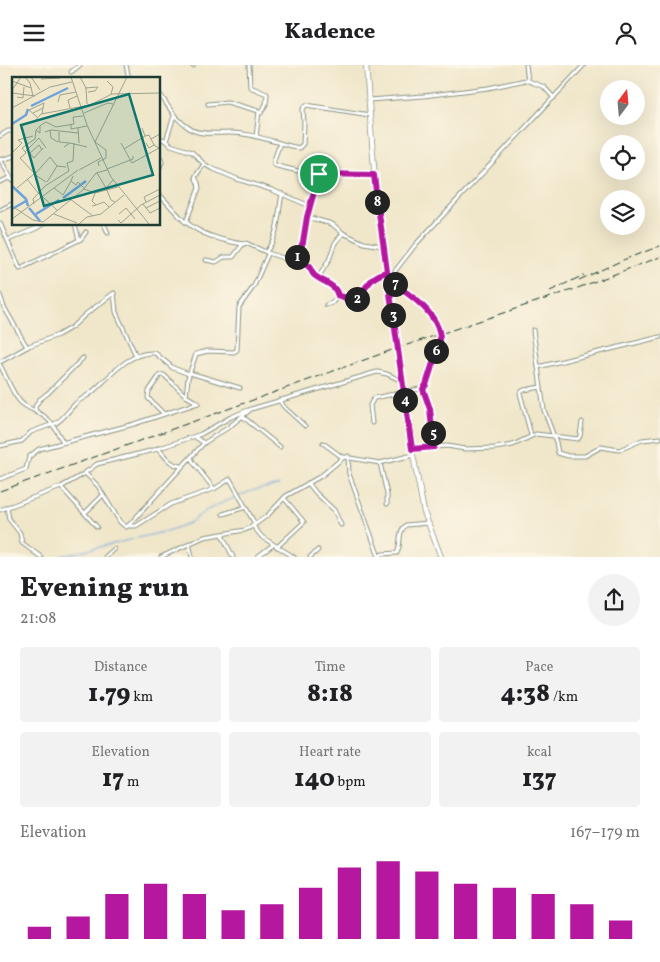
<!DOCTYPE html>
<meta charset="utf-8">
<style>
body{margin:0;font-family:Vollkorn,serif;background:#f2f2f2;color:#202124;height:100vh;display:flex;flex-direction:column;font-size:19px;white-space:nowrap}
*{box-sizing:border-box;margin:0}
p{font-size:16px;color:#757577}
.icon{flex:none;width:28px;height:28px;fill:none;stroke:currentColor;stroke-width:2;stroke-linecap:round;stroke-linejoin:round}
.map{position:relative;height:492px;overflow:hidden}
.side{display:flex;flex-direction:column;background:#fff;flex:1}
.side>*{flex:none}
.needle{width:32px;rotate:16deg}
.controls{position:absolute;left:600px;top:15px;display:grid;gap:10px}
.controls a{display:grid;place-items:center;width:45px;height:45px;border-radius:50%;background:#fff;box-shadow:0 5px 20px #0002;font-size:25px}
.pin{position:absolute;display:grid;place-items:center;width:42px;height:42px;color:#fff;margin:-21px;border:2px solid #fff;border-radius:50%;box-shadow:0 1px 5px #0007}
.km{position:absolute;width:25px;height:25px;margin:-12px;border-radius:50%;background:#222;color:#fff;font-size:14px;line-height:25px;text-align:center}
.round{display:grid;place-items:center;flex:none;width:52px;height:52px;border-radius:26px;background:#f2f2f2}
.summary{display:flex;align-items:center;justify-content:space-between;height:85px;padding:0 20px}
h1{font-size:28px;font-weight:800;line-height:38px}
.figures{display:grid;grid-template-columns:repeat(3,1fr);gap:8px;height:85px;padding:5px 20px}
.figures div{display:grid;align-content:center;border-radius:5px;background:#f2f2f2;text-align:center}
.figures b{font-size:25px;font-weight:800}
.figures small{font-size:14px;font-weight:400}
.figures p{font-size:14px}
.chart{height:140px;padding:10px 20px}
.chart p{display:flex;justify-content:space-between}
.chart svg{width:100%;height:90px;margin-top:5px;stroke:#b5179e;stroke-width:6}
header{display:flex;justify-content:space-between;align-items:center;height:65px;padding:0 20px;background:#fff;font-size:22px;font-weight:800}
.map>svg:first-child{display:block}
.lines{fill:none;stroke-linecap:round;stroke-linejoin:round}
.stream{stroke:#6ca3da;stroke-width:1}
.minor-casing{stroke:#889280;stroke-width:5}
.secondary-casing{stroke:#889280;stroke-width:6}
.minor{stroke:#fff;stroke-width:3}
.secondary{stroke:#fff;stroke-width:4.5}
.rail{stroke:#1f3d34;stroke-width:1;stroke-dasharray:8 4;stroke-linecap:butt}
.route-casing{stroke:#fff;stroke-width:10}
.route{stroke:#b5179e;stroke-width:6}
.inset-river{fill:none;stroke:#6ca3da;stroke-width:2.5}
.inset-road{fill:none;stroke:#9ca38f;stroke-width:1}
.view{fill:#0f766e;fill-opacity:0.15;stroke:#0f766e;stroke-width:2.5}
.inset-edge{fill:none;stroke:#1f3d34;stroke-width:2.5}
</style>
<header><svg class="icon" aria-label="menu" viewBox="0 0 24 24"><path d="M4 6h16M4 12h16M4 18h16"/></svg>Kadence<svg class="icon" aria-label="person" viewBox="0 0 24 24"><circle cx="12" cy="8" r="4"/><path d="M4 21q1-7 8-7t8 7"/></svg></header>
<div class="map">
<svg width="660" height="492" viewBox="0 0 660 492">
<rect width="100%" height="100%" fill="#fcf5e5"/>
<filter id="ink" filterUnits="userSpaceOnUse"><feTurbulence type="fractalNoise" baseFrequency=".02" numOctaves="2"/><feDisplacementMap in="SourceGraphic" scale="10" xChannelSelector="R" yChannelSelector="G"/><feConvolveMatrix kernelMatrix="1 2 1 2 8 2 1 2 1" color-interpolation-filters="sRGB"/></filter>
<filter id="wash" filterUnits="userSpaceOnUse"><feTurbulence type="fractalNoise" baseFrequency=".0096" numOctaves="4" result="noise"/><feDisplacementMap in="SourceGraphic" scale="20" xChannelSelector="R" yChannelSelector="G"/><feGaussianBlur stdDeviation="1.12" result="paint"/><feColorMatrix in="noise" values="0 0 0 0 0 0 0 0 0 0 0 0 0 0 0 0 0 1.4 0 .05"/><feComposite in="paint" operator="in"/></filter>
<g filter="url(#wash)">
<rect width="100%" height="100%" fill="#f0e7cb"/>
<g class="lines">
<polyline class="stream" points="58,492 167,466 189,458 207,445 222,438 254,425 279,420"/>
</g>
</g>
<g filter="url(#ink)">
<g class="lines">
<defs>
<g id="minor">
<polyline points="126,0 129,14"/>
<polyline points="249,0 250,22 267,29 266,39 261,48"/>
<polyline points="526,0 528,16"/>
<polyline points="193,1 193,0"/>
<polyline points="71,7 80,0"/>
<path d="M159,28C170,43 174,54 192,65C202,70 216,68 227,68C251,67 275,78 299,83L303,79L304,59L303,44L306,40L370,50"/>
<polyline points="369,35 423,31 488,23 526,15 544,22 554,33"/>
<polyline points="208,39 227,37 259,46 256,72"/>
<polyline points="0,71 8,66 14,66"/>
<polyline points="159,76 163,74 171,80 192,87 204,99 211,103 237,114 272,125 310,141"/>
<polyline points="166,76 174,51"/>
<polyline points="280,78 274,95 274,100 277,101 311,109 374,110"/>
<polyline points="159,92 161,93 162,97 159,104"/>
<polyline points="0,94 11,113"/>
<polyline points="1,95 14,91"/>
<path d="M204,99L195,112L198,118L199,123L186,157C201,170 224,176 243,179"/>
<polyline points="0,117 9,113 14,116"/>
<polyline points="159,129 185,157"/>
<polyline points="0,145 14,138"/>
<polyline points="307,152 332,159 343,168 364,178 383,181"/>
<polyline points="0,158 20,204 81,174 86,167"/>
<polyline points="75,159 79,175"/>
<polyline points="104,159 108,168"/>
<polyline points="8,175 37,163 43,159"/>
<path d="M266,187C279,170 278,149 282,129"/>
<path d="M206,195L216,197L224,192H233L243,179L246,178L268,188L292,196L296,195L308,202L312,208L318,213L333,222L338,231L344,232L352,241C364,228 367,211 387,207"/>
<polyline points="296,195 303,177 307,152 319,109"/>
<polyline points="318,213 329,195 335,178 343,168"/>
<polyline points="0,230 4,242 27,282"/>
<polyline points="326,240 332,238 338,231"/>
<polyline points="533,265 544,345 556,377 558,388 568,391 585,391 601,382 619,385 642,375 660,373"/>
<polyline points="0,297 29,281 58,270 72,262 86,249 114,228 116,247 136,291"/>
<path d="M0,300C6,310 14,334 24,340C33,346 47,350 53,360"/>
<polyline points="538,302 660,272"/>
<polyline points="190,308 240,323"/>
<polyline points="423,324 430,344 434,382"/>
<polyline points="279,335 285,343 305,361"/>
<polyline points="198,338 186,331 188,313 196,289 208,286 234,287 237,285 239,242 254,221 268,189"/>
<polyline points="36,347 35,342 39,335 48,328 83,293"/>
<polyline points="164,349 148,333 149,326 160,310 164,310 186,331"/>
<polyline points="242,351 280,382"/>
<path d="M372,358L370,340L374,333L425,323L439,276C442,249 408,228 388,215L416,179L584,0"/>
<polyline points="531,370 520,328 524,325 541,322"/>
<polyline points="195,372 204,378"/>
<path d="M63,377L53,360C63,355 68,346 75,339C80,334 86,332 91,328C110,312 128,286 155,288L173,303L189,309"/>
<polyline points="323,378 342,392"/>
<polyline points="0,381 22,376 31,367 53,359"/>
<path d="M158,383C165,391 169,399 180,401"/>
<polyline points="412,384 447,381 465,384 495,383 513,380 536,369 578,374 580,371 582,357"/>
<polyline points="348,391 349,409 379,492"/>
<polyline points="380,398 387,429 387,439"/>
<polyline points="85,408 98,421 120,457 126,462 130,459 191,392"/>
<polyline points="0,414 26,404 29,392 39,384 134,359 198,338"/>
<polyline points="308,418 316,428 334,445 341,460"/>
<polyline points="61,422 97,462"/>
<polyline points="7,442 9,454 20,468 22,478 41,492"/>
<polyline points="0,445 61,422 82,410 97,399 154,385 201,369 231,352 248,345"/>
<polyline points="85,448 103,430"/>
<polyline points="223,449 246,442"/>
<polyline points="255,459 230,414 214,424 193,397 191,392 204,378 229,362 251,344 377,307 387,309 402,316"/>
<polyline points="129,461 136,461 171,439 214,424"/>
<polyline points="253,461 262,472 294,492"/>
<polyline points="222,470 233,492"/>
<polyline points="189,478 192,492"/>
<polyline points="277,482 304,457 284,433"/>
<polyline points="105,492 114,484"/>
<polyline points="161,492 204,472 245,465 253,461 268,450 286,431 321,411 344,392 380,398 413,390"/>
<polyline points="257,492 273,480"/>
<polyline points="310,492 318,485"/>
<path d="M379,492L382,489L397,488C402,479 397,467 406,460L428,458"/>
</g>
<polyline id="secondary" points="366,0 377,141 413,390 424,447 441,492"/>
</defs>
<use href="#minor" class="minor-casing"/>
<use href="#secondary" class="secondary-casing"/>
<use href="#minor" class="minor"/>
<use href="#secondary" class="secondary"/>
<g class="rail">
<polyline points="579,215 623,195 660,181"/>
<polyline points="550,226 584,210"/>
<polyline points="0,426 392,285 575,224 660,192"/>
</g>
</g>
</g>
<g class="lines" filter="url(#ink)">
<defs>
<path id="route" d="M319,109L307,152L303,177L296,194C301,197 307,199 310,203C311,205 312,208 314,210C322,217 336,219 338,231L344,232L352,241C364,228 368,211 387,207L412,384L434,382L430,344L423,324L426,320L440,276C441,249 408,228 388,215C384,180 378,145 374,110L319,109"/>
</defs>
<use href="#route" class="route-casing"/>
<use href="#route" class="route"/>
</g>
<g transform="translate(12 12)">
<rect width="148" height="148" fill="#f0e7cb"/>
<path class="inset-river" d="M19,29L56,11M0,47L14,38L16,32M0,109L14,122L16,129M51,121L74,104M17,131L28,144M0,132L14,124M24,137L47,123"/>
<path class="inset-road" d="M13,0L18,6L21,19M19,0L28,13M59,0L75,48L99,100L137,147M68,0L74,11L75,27M29,2L48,1M0,4L19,11M95,4L101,10L99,17M73,11L86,10L83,14L76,15M0,13L9,0M0,16L23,19M5,20L11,21L12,10M46,25L48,18L64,15M0,31L38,10L60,5M58,31L56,23L65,19M21,36L31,31L30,37M72,36L96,26L101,27M25,40L17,33L32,26L31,31M21,46L29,37L78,28L100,17L148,16M59,48V52L75,49M28,49V56L24,53L29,48L34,45L44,50L62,47L61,40L71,39M66,51L67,66M38,53L39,61L46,65M33,55L39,53L66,56M47,55V65L57,66M133,59L137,58L139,62L148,57M109,66L120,86L147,71L142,68M134,66L137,71L142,68L139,62M52,70L58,66L75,70M112,72L133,59L130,51M15,73L22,81L31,71M13,75L27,61L34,71M0,76L10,66L6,63L21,59M18,76L27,68L30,73M87,89L86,85L94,81V73L83,65L115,0M95,92L121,82V79M67,93L89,81M85,96L94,111M23,97L8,81L14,76L10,71L23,62L24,53M23,97L38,80L45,89M61,99L59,104L64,108L66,105L72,111M15,102L27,117M101,103L94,111L99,123L103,125M35,105L45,89L54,90M5,111L22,97L34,105M42,111L51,118L59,104M72,112L83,116L80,124L84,128L80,129M83,116L106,110M31,120L45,133M58,122L81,139M134,125L132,120L148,112M22,127L21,122L33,109L57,94L55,86L61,84L62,66M131,127L138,136L148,131M84,128L92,125L97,130M0,129L21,143L31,145L71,113L84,96L95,93M134,131L148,124M42,137L65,146M107,137L114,131L123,142M0,142L66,93M106,143L109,146L129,128L148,118M67,147L75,140L89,137L112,118"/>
<path class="view" d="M117,17L141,98L32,129L9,48Z"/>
<rect width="148" height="148" class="inset-edge"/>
</g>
</svg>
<div class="controls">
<a><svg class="needle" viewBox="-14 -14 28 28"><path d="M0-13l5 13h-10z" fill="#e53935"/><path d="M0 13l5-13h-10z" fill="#757577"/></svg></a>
<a><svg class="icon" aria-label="locate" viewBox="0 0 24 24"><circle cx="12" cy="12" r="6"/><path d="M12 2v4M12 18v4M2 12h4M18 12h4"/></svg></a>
<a><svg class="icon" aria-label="layers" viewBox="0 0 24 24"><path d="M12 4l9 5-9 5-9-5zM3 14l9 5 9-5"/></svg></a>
</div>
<div class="pin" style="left:319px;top:109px;background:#1e9e55"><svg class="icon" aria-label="arrive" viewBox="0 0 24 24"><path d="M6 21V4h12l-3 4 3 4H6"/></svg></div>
<b class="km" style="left:297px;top:192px">1</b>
<b class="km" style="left:357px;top:234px">2</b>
<b class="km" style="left:393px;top:250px">3</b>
<b class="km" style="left:405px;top:335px">4</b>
<b class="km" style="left:433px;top:368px">5</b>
<b class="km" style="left:436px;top:286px">6</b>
<b class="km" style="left:395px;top:219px">7</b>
<b class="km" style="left:377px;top:137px">8</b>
</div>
<section class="side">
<div class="summary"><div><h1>Evening run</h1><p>21:08</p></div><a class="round"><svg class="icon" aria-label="share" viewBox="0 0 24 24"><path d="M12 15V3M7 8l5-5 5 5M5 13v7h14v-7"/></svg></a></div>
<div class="figures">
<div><p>Distance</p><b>1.79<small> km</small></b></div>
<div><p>Time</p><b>8:18</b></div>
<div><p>Pace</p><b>4:38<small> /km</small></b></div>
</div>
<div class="figures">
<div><p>Elevation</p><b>17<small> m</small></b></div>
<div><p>Heart rate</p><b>140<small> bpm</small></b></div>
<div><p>kcal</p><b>137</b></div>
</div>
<div class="chart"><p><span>Elevation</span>167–179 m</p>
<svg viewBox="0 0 160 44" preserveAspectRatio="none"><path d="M5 44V38M15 44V33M25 44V22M35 44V17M45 44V22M55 44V30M65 44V27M75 44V19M85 44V9M95 44V6M105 44V11M115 44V17M125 44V19M135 44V22M145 44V27M155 44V35"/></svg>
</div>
</section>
